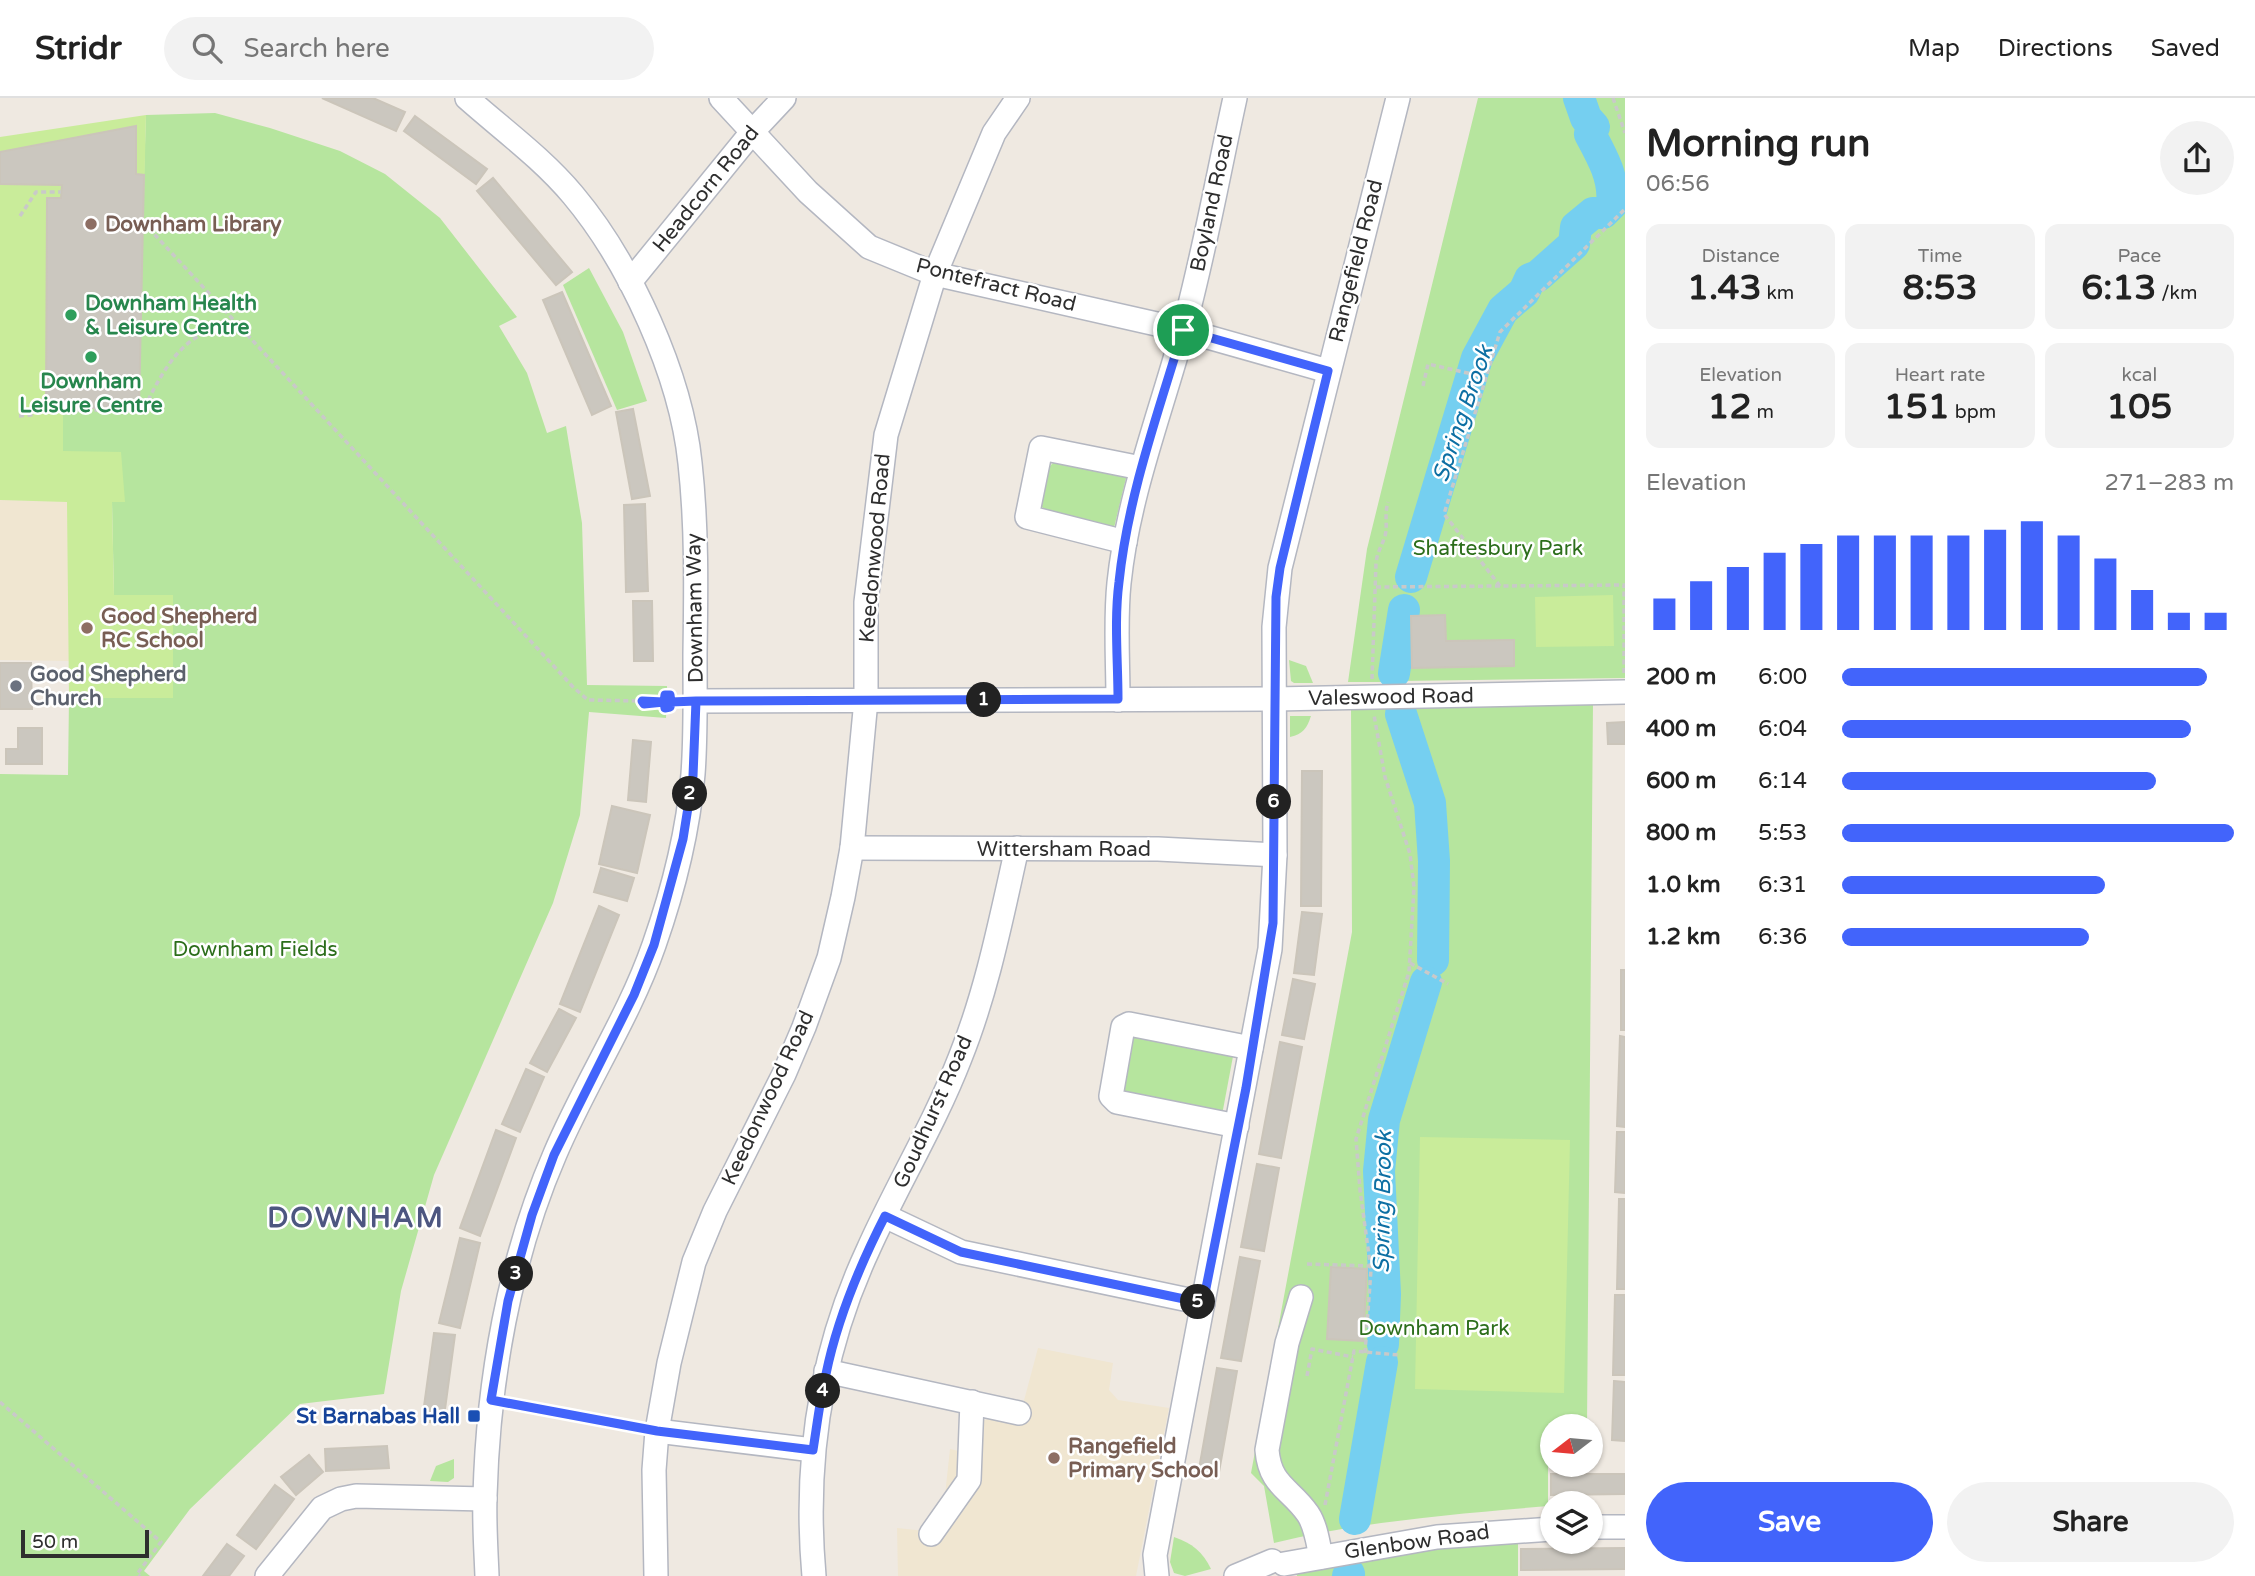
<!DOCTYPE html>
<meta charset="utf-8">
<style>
body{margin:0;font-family:"Varela Round",sans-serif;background:#f2f2f2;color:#222;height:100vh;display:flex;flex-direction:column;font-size:26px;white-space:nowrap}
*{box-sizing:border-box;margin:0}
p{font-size:23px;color:#767676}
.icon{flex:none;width:38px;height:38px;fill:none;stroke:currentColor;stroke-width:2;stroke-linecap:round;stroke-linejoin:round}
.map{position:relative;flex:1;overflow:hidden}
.sheet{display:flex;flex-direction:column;background:#fff;width:630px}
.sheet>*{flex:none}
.needle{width:46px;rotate:254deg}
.buttons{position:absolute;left:1540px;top:1316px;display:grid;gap:14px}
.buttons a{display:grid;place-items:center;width:63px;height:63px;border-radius:50%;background:#fff;box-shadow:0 2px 5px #0004;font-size:35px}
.scale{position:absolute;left:21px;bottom:18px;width:128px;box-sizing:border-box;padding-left:7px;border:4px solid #2e2e2e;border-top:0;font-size:19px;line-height:24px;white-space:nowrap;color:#2e2e2e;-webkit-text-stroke:5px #fff;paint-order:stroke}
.pin{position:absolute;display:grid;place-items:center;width:60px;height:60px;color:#fff;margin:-30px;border:4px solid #fff;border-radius:50%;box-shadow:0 2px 7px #0007}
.km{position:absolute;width:35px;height:35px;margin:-18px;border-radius:50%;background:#222;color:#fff;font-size:19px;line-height:35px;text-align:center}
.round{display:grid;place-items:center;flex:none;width:74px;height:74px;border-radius:37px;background:#f2f2f2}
.headline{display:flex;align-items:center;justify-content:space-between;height:119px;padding:0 21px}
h1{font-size:38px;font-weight:700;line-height:52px}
.figures{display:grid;grid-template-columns:repeat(3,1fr);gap:10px;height:119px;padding:7px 21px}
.figures div{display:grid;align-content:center;border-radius:14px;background:#f2f2f2;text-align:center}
.figures b{font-size:35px;font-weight:700}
.figures small{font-size:19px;font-weight:400}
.figures p{font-size:19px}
.chart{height:196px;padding:14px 21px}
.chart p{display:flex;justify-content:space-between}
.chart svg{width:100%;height:126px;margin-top:7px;stroke:#4264fb;stroke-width:6}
.primary-button{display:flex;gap:14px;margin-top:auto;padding:14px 21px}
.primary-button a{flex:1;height:80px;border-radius:42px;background:#4264fb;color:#fff;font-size:28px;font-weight:700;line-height:80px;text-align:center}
.primary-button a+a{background:#f2f2f2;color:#222}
ul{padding:0 21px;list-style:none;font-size:23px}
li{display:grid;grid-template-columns:112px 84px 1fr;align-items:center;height:52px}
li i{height:18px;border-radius:9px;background:#4264fb}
header{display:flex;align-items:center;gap:42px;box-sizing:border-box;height:98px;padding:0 35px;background:#fff;border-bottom:2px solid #e0e0e0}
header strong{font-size:33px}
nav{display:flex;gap:38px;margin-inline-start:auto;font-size:24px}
.search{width:490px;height:63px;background:#f2f2f2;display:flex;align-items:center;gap:18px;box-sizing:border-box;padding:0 24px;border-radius:38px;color:#767676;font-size:26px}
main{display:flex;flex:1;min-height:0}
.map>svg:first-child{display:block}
.education{fill:#f0e6d1}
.green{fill:#b6e59e}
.pitch{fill:#c9ec9a}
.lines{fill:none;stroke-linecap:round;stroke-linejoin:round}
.river{stroke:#75cff0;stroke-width:32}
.building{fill:#cbc7bf;stroke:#cbc5ba;stroke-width:2}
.minor-casing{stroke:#b4b7c1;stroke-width:26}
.path{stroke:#c9c9c9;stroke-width:3.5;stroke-dasharray:5 3.5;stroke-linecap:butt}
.minor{stroke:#fff;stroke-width:23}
.route-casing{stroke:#fff;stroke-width:14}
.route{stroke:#4264fb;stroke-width:9}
.education-dot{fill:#8d6e63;stroke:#fff;stroke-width:2.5}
.leisure-dot{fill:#2e9e5b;stroke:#fff;stroke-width:2.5}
.worship-dot{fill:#6b7280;stroke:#fff;stroke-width:2.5}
.transit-dot{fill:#1a4fb4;stroke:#fff;stroke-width:2.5}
.labels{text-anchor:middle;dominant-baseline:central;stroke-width:5;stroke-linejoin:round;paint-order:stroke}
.street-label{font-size:21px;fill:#2e2e2e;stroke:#fff}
.education-label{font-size:21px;font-weight:bold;fill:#785e54;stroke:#fff;text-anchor:start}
.leisure-label{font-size:21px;font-weight:bold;fill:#27864d;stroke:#fff;text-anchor:start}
.park-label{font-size:21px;fill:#2c6e1b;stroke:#fff}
.worship-label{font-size:21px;font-weight:bold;fill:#5b616d;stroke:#fff;text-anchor:start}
.transit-label{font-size:21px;font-weight:bold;fill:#164399;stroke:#fff;text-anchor:end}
.water-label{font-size:23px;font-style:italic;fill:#0d6fa3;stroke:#fff}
.district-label{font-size:28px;font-weight:bold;letter-spacing:2px;fill:#4d5680;stroke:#fff}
</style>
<header>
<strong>Stridr</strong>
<div class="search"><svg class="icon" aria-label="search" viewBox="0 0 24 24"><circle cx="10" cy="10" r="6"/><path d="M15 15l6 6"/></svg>Search here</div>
<nav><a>Map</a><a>Directions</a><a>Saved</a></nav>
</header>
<main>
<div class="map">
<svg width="1625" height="1478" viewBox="0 0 1625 1478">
<rect width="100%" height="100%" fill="#efe9e1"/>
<g class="education">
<polygon points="0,402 112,404 69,600 69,563 0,562"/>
<polygon points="1038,1250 1113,1265 1109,1292 1118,1302 1169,1310 1136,1478 898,1478 897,1430 925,1433 945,1397 950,1351 972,1356 981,1323 992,1320 1018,1325"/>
</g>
<g class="green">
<polygon points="1478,0 1625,0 1625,580 1399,583 1396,587 1384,588 1383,584 1348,584 1367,451"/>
<polygon points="215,15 270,30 340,53 385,76 440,120 517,219 499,228 527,275 547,335 566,328 582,425 587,587 667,588 666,620 589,614 580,717 553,805 434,1077 401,1193 384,1296 300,1306 190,1411 144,1473 150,1478 0,1478 0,676 68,677 69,600 173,600 114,498 112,404 125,404 63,354 63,309 144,77 146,17"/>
<polygon points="589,170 623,234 647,303 617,312 563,187"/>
<polygon points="1056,362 1127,376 1113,434 1047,416 1040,406 1045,373"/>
<polygon points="1289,562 1306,568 1313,585 1294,585 1291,583"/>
<path d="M1593,605L1587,1328H1552V1344H1548V1408C1456,1416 1364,1423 1274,1445L1264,1388L1251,1375L1352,834L1351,608Z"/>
<path d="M1290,618H1311C1307,630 1303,636 1290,639Z"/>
<polygon points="1129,933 1234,953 1222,1017 1119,997"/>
<polygon points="454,1361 454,1380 448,1384 430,1383 436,1368"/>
<path d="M1174,1439C1192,1445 1203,1454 1211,1471L1185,1478L1174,1475L1170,1464Z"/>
<polygon points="1518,1441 1518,1478 1297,1478 1296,1475 1399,1453"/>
</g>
<g class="pitch">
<polygon points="146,17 139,310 63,309 63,353 121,354 125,404 112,404 114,497 173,497 173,600 69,600 67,404 0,402 0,39"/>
<polygon points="1613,497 1614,548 1536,549 1535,499"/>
<polygon points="1420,1039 1570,1042 1564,1295 1415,1291"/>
</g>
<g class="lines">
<g class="river">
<path d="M1411,479L1477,260L1503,212L1524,194L1530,181L1538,178L1574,146L1576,129L1593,115H1603L1612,106C1615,81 1602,58 1590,36L1594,29L1586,20L1579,0"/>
<polyline points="1394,575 1404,512"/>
<polyline points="1401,616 1430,705 1434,763 1433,862"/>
<polyline points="1383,1246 1385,1196 1379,1073 1384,1022 1426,884"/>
<polyline points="1355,1421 1382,1264"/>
<polyline points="1348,1478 1349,1476"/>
</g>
</g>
<g class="building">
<polygon points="322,0 373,0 405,14 396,33"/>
<polygon points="415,18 487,71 476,86 404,33"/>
<polygon points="136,28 136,76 144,77 139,310 46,310 47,100 61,100 62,87 0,86 0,54"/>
<polygon points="493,80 572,174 556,187 477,93"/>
<polygon points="562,194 611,308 592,317 543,202"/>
<polygon points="633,311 650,398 632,401 616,314"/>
<polygon points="645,406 648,493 626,494 624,407"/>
<polygon points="633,503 652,503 653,563 634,563"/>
<polygon points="1445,517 1446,543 1514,542 1514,568 1412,570 1411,518"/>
<polygon points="0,565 31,565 32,611 0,611"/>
<polygon points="1625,624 1625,646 1608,646 1607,625"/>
<polygon points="18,630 42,630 42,666 6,666 6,651 18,651"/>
<polygon points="633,642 651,644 646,704 628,702"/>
<polygon points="1302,673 1322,673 1321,808 1301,808"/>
<polygon points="612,708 650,717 637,775 599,766"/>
<polygon points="601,770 634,780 627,803 594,794"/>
<polygon points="599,808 619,817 580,914 560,906"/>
<polygon points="1302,814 1322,816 1314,877 1294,875"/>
<rect x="1621" y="872" width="4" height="60"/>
<polygon points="1293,881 1315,886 1304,941 1282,937"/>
<polygon points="559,911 576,920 547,974 530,965"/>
<polygon points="1620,938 1625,939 1625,1029 1617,1028"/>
<polygon points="1280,944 1302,949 1281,1060 1259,1056"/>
<polygon points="526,971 544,979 520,1034 502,1026"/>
<polygon points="496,1032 516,1040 480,1138 460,1130"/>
<polygon points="1617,1034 1625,1034 1625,1095 1615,1094"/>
<polygon points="1257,1066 1279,1070 1264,1153 1241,1149"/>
<polygon points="1619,1101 1625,1101 1625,1191 1617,1191"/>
<polygon points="460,1140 480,1145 460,1230 439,1225"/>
<polygon points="1240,1159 1260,1163 1241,1263 1221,1260"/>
<polygon points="1331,1169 1367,1171 1363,1243 1327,1241"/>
<polygon points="1615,1197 1625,1197 1625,1277 1613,1277"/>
<polygon points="434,1235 455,1237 443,1326 422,1323"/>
<polygon points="1217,1270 1237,1273 1219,1374 1199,1371"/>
<polygon points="1614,1283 1625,1284 1625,1343 1612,1342"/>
<polygon points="387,1348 389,1370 326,1373 325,1351"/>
<polygon points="309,1357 323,1374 296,1397 281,1379"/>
<polygon points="1551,1376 1625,1376 1625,1396 1551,1397"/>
<polygon points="275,1387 294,1401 256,1451 237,1437"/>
<polygon points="227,1446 244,1458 229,1478 203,1478"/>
<polygon points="1625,1450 1625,1471 1521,1472 1521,1451"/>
</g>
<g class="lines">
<defs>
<g id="minor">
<path d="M467,0C503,32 542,60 573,97C630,165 681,277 690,365C697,428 696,492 695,556C695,596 696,636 693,676C688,733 673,793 654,847C629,919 585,985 555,1056C509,1162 488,1283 485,1398C484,1425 486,1452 487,1478"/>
<polyline points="721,0 808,94 869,149 935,176 1183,232 1328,273"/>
<polyline points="630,184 753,33 784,0"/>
<polyline points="1125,444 1027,419 1041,350 1141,370"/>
<path d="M1118,602C1118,563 1115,523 1119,485C1128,398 1160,317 1183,233C1204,157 1218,77 1235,0"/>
<polyline points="696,603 1275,601 1625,594"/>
<polyline points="852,750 1158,751 1275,757"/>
<polyline points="1237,1028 1117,1004 1111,998 1123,929 1129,926 1251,950"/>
<polyline points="885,1118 961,1154 1203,1205"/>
<path d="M1301,1199L1287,1245L1267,1352C1270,1388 1290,1390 1308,1416C1316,1428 1318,1445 1321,1459"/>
<polyline points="826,1273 1019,1315"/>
<polyline points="657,1333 813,1352"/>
<polyline points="1591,1429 1625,1429"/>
<polyline points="931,1436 969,1382 972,1304"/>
<polyline points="1284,1466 1437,1439 1552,1431"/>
<polyline points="267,1478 322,1410 341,1401 356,1398 485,1401"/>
<polyline points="656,1478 654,1372 657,1333 669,1265 694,1164 715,1113 784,976 804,929 829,860 843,799 852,750 866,602 866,504 886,337 935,176 994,35 1018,0"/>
<path d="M814,1478C804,1366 820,1255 868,1152C897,1087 934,1027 960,960C987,893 1001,821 1017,750"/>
<polyline points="1157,1478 1155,1457 1270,851 1275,757 1274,529 1280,470 1398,0"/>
<polyline points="1236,1478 1272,1463"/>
</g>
</defs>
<use href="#minor" class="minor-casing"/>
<g class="path">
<polyline points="1613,0 1625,35"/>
<polyline points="20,118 36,94 61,94"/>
<polyline points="143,124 574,590 588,602 642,603 644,606 664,604 665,610 670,609 671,604 676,604"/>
<polyline points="1423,288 1428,266 1485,279"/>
<path d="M19,318L31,317L43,312H143C164,271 185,227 238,229"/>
<polyline points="1500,488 1444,416 1500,234 1625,111"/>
<polyline points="1376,489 1625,487"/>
<polyline points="1624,575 1624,487"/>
<path d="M1372,581L1376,465C1377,454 1382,448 1385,438C1388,427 1384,417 1388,404"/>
<polyline points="642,603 664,604 665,597 670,597 671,604"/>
<polyline points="1410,865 1448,886"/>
<polyline points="1307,1166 1370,1168"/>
<polyline points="1365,1255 1371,1172 1360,1092 1356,1041 1409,874 1414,789 1410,756 1385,679 1374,617"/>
<polyline points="1307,1278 1312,1251 1353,1259"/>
<polyline points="0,1304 161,1444 137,1476 140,1478"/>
<polyline points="511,1306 638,1329"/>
<polyline points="1325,1407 1354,1253 1399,1257"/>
</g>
<use href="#minor" class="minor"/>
</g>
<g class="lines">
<defs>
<path id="route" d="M1183,232C1158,315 1128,398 1119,484C1114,523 1118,563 1118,601L696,603L671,604L670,609L665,610L664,604L642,603L644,606L664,604L665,597H670L671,604L696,603L693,678L683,741L654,847L634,897L554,1057L532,1117L508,1203L491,1302L657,1333L813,1352C817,1327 820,1301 826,1276C837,1222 860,1167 885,1118L961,1154L1203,1205L1246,990L1273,825L1276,499L1280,470L1328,273L1183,232"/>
</defs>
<use href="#route" class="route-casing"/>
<use href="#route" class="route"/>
</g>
<g class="education-dot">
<circle cx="91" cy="126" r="7"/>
<circle cx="87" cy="530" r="7"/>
<circle cx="1054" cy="1360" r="7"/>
</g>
<g class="leisure-dot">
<circle cx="71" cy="217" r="7"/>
<circle cx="91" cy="259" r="7"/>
</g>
<circle class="worship-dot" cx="16" cy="588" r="7"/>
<rect class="transit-dot" x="467" y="1311" width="14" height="14" rx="3.5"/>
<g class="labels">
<g class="street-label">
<text transform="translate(706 91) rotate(-51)">Headcorn Road</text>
<text transform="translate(1212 105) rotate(-78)">Boyland Road</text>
<text transform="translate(1356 163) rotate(-76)">Rangefield Road</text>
<text transform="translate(996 187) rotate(14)">Pontefract Road</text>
<text transform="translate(875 450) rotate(-85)">Keedonwood Road</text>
<text transform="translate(695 510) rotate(-91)">Downham Way</text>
<text transform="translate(1391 599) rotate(-1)">Valeswood Road</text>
<text x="1064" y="751">Wittersham Road</text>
<text transform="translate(768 1000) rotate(-65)">Keedonwood Road</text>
<text transform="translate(933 1014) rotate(-66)">Goudhurst Road</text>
<text transform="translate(1417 1444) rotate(-8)">Glenbow Road</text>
</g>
<g class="education-label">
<text x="105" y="126">Downham Library</text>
<text x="101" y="518">Good Shepherd<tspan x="101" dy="24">RC School</tspan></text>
<text x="1068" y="1348">Rangefield<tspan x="1068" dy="24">Primary School</tspan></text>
</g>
<g class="leisure-label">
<text x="85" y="205">Downham Health<tspan x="85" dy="24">&amp; Leisure Centre</tspan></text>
<text x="91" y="283" text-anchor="middle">Downham<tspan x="91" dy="24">Leisure Centre</tspan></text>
</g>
<g class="park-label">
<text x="1498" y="450">Shaftesbury Park</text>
<text x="255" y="851">Downham Fields</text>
<text x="1434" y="1230">Downham Park</text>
</g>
<g class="worship-label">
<text x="30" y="576">Good Shepherd<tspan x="30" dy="24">Church</tspan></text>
</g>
<g class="transit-label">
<text x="460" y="1318">St Barnabas Hall</text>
</g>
<g class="water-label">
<text transform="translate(1463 316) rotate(-71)">Spring Brook</text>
<text transform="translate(1383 1104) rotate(-89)">Spring Brook</text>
</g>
<g class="district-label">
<text x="356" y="1120">DOWNHAM</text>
</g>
</g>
</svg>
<div class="buttons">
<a><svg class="needle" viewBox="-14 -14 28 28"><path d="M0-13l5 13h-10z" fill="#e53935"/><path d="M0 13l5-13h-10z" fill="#767676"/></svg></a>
<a><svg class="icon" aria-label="layers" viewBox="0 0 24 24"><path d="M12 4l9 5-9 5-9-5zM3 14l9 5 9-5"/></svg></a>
</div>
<div class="scale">50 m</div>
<div class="pin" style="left:1183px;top:232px;background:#1e9e55"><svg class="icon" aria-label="arrive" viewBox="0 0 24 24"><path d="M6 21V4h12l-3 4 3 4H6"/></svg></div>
<b class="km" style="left:984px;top:602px">1</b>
<b class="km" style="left:690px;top:696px">2</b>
<b class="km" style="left:516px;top:1176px">3</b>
<b class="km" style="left:823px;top:1293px">4</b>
<b class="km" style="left:1198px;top:1204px">5</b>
<b class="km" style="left:1274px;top:704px">6</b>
</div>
<section class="sheet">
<div class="headline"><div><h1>Morning run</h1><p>06:56</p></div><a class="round"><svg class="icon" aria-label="share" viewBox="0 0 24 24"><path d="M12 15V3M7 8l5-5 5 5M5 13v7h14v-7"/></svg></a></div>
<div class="figures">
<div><p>Distance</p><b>1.43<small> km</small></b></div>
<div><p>Time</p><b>8:53</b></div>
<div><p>Pace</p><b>6:13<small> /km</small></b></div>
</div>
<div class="figures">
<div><p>Elevation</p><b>12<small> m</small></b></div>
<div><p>Heart rate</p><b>151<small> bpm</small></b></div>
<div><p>kcal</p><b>105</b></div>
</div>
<div class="chart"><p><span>Elevation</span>271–283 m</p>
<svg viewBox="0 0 160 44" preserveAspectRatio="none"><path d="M5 44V33M15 44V27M25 44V22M35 44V17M45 44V14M55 44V11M65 44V11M75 44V11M85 44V11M95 44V9M105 44V6M115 44V11M125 44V19M135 44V30M145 44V38M155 44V38"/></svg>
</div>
<ul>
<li><b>200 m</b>6:00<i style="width:93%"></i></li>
<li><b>400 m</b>6:04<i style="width:89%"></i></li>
<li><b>600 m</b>6:14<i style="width:80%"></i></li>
<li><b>800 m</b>5:53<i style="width:100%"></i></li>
<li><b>1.0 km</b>6:31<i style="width:67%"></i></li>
<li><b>1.2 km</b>6:36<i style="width:63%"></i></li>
</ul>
<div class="primary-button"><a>Save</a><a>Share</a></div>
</section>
</main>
